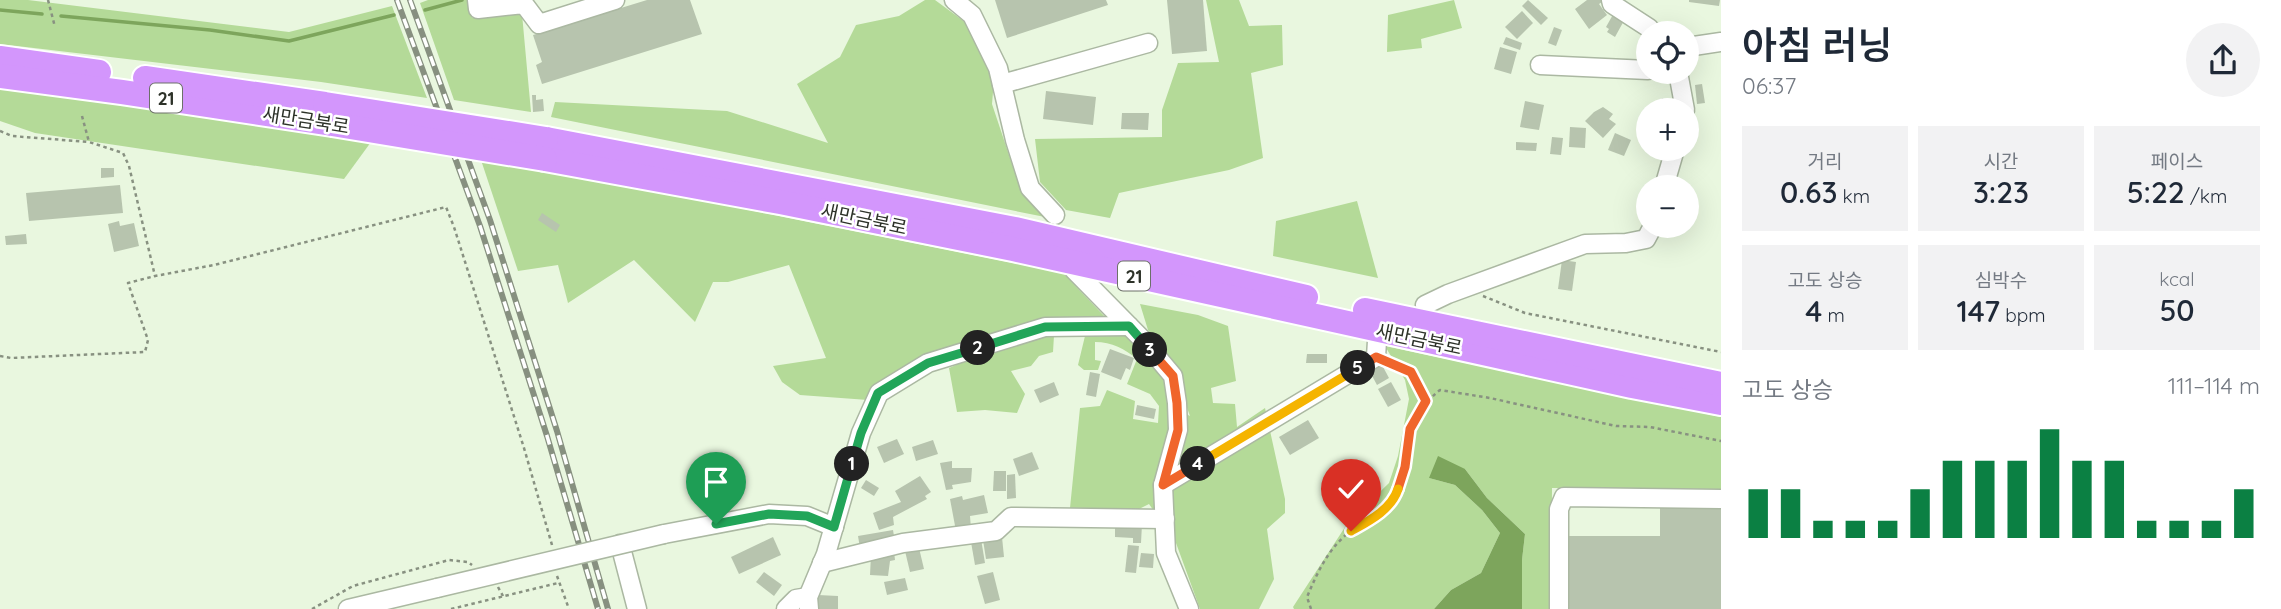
<!DOCTYPE html>
<html lang="ko">
<meta charset="utf-8">
<style>
body{margin:0;font-family:Quicksand,"Noto Sans KR",sans-serif;background:#f2f2f3;color:#1f2937;height:100vh;display:flex;flex-direction:column;font-size:26px;white-space:nowrap}
*{box-sizing:border-box;margin:0}
p{font-size:23px;color:#747a83}
.icon{flex:none;width:38px;height:38px;fill:none;stroke:currentColor;stroke-width:2;stroke-linecap:round;stroke-linejoin:round}
.map{position:relative;flex:1;overflow:hidden}
.drawer{display:flex;flex-direction:column;background:#fff;width:560px}
.drawer>*{flex:none}
.controls{position:absolute;left:1636px;top:21px;display:grid;gap:14px}
.controls a{display:grid;place-items:center;width:63px;height:63px;border-radius:50%;background:#fff;box-shadow:0 7px 28px #0002;font-size:35px}
.pin{position:absolute;display:grid;place-items:center;width:60px;height:60px;color:#fff;margin:-72px -30px;border-radius:50% 50% 50% 0;rotate:-45deg;box-shadow:0 0 7px #0007}
.pin .icon{rotate:45deg}
.km{position:absolute;width:35px;height:35px;margin:-18px;border-radius:50%;background:#222;color:#fff;font-size:19px;line-height:35px;text-align:center}
.round{display:grid;place-items:center;flex:none;width:74px;height:74px;border-radius:37px;background:#f2f2f3}
.headline{display:flex;align-items:center;justify-content:space-between;height:119px;padding:0 21px}
h1{font-size:38px;font-weight:600;line-height:52px}
.figures{display:grid;grid-template-columns:repeat(3,1fr);gap:10px;height:119px;padding:7px 21px}
.figures div{display:grid;align-content:center;border-radius:0px;background:#f2f2f3;text-align:center}
.figures b{font-size:30px;font-weight:600}
.figures small{font-size:19px;font-weight:400}
.figures p{font-size:19px}
.chart{height:196px;padding:14px 21px}
.chart p{display:flex;justify-content:space-between}
.chart svg{width:100%;height:126px;margin-top:7px;stroke:#0b8043;stroke-width:6}
main{display:flex;flex:1;min-height:0}
.map>svg:first-child{display:block}
.green{fill:#b4da98}
.water{fill:#7da55c}
.lines{fill:none;stroke-linecap:round;stroke-linejoin:round}
.stream{stroke:#7da55c;stroke-width:3.5}
.building{fill:#b7c4ae}
.minor-casing{stroke:#abb8a2;stroke-width:21}
.highway-casing{stroke:#fff;stroke-width:28}
.path{stroke:#889181;stroke-width:2.5;stroke-dasharray:3.5 3.5;stroke-linecap:butt}
.minor{stroke:#fff;stroke-width:18}
.highway{stroke:#d396fc;stroke-width:24}
.rail-casing{stroke:#879080;stroke-width:6}
.rail{stroke:#fff;stroke-width:3.5;stroke-dasharray:10;stroke-linecap:butt}
.minor-bridge-casing{stroke:#abb8a2;stroke-width:21;stroke-linecap:butt}
.highway-bridge-casing{stroke:#fff;stroke-width:28;stroke-linecap:butt}
.minor-bridge{stroke:#fff;stroke-width:18}
.highway-bridge{stroke:#d396fc;stroke-width:24}
.split-1-casing{stroke:#fff;stroke-width:14}
.split-2-casing{stroke:#fff;stroke-width:14}
.split-3-casing{stroke:#fff;stroke-width:14}
.split-4-casing{stroke:#fff;stroke-width:14}
.split-5-casing{stroke:#fff;stroke-width:14}
.split-6-casing{stroke:#fff;stroke-width:14}
.split-7-casing{stroke:#fff;stroke-width:14}
.split-1{stroke:#22a559;stroke-width:9}
.split-2{stroke:#22a559;stroke-width:9}
.split-3{stroke:#22a559;stroke-width:9}
.split-4{stroke:#f0652b;stroke-width:9}
.split-5{stroke:#f5b400;stroke-width:9}
.split-6{stroke:#f0652b;stroke-width:9}
.split-7{stroke:#f5b400;stroke-width:9}
.labels{text-anchor:middle;dominant-baseline:central;stroke-width:5;stroke-linejoin:round;paint-order:stroke}
.shield{fill:#fff;stroke:#6c7069;stroke-width:2}
.shield-label{font-size:18px;font-weight:bold;fill:#2d3229}
.street-label{font-size:19px;fill:#2d3229;stroke:#fff}
</style>
<main>
<div class="map">
<svg width="1721" height="609" viewBox="0 0 1721 609">
<rect width="100%" height="100%" fill="#e9f7df"/>
<g class="green">
<polygon points="0,0 28,0 289,32 392,6 427,98 321,82 0,44"/>
<polygon points="428,0 469,0 472,18 522,14 531,112 454,100 420,3"/>
<polygon points="925,0 935,0 969,25 994,80 992,104 1018,182 1045,217 551,117 555,102 727,111 828,143 797,84 840,57 856,25 899,16"/>
<polygon points="1206,0 1239,0 1249,26 1282,25 1283,65 1251,73 1263,158 1229,170 1119,193 1110,218 1066,210 1040,182 1035,139 1162,137 1162,110 1178,63 1219,62"/>
<polygon points="1454,0 1462,28 1421,39 1422,48 1387,52 1388,15"/>
<polygon points="0,87 371,142 344,179 35,133 0,121"/>
<polygon points="481,160 605,181 1063,273 1108,320 1055,319 1053,352 1039,356 1031,366 1011,371 1025,394 1017,413 985,410 957,412 949,368 956,365 955,346 899,369 868,400 800,395 782,382 773,366 826,358 789,265 728,282 713,282 695,322 634,260 568,303 558,265 518,271"/>
<polygon points="1357,201 1378,278 1273,256 1276,221"/>
<path d="M1140,304L1198,315L1228,326L1236,381L1211,388L1213,403L1235,404L1237,427L1265,408L1285,499V513L1267,529L1274,579L1259,609H1200L1176,543L1149,504L1135,511L1122,508H1070L1080,408L1100,406L1107,390L1135,401L1133,419L1158,423L1159,406L1150,394L1127,384L1137,359C1125,349 1112,342 1095,342V360L1101,361L1098,370H1084L1078,365L1085,336L1124,334L1164,377L1167,404L1190,416L1168,356L1148,330Z"/>
<polygon points="1385,346 1721,417 1721,489 1552,488 1551,609 1522,609 1522,560 1525,534 1487,498 1465,469 1429,478 1455,485 1482,510 1500,533 1481,573 1451,590 1434,609 1294,609 1293,607 1347,524 1389,483 1398,456 1409,399 1405,380"/>
</g>
<polygon class="water" points="1438,456 1465,469 1487,498 1525,534 1522,560 1522,609 1434,609 1451,590 1481,573 1500,533 1482,510 1455,485 1429,478"/>
<g class="lines">
<g class="stream">
<polyline points="0,10 42,14"/>
<polyline points="425,10 462,0"/>
<polyline points="61,16 210,30 289,41 394,15"/>
</g>
</g>
<g class="building">
<polygon points="647,0 690,0 702,34 542,84 536,65 542,62 533,35"/>
<polygon points="995,0 1106,0 1108,5 1007,38"/>
<polygon points="1167,0 1203,0 1207,51 1172,54"/>
<polygon points="1528,0 1548,18 1541,25 1522,6"/>
<polygon points="1587,0 1605,0 1599,4 1607,15 1589,29 1575,9"/>
<polygon points="1689,0 1720,0 1719,6 1689,2"/>
<polygon points="1522,11 1533,23 1517,39 1505,27"/>
<polygon points="1615,11 1626,17 1615,37 1607,32 1609,29 1606,27"/>
<polygon points="1554,27 1562,30 1556,46 1548,43"/>
<polygon points="1506,37 1522,43 1520,50 1503,44"/>
<polygon points="1500,47 1517,52 1511,74 1494,69"/>
<polygon points="1702,84 1705,103 1697,104 1695,85"/>
<polygon points="1046,91 1096,97 1093,125 1043,119"/>
<polygon points="532,95 536,95 536,100 543,99 544,111 533,112"/>
<polygon points="1663,98 1669,110 1655,110 1652,103"/>
<polygon points="1525,101 1544,105 1539,130 1520,127"/>
<polygon points="1603,107 1613,114 1609,119 1616,124 1603,138 1585,121 1594,112"/>
<polygon points="1122,113 1149,113 1148,130 1121,129"/>
<polygon points="1570,127 1586,128 1585,148 1569,147"/>
<polygon points="1615,133 1631,140 1624,156 1608,150"/>
<polygon points="1552,137 1563,138 1561,155 1550,154"/>
<polygon points="1516,142 1537,143 1536,151 1516,150"/>
<polygon points="101,168 114,168 114,177 101,178"/>
<polygon points="120,185 123,213 29,221 26,193"/>
<polygon points="542,213 560,225 556,232 538,220"/>
<polygon points="119,221 120,226 134,223 139,246 114,252 108,224"/>
<polygon points="26,234 27,244 6,245 5,236"/>
<polygon points="1562,260 1576,262 1572,291 1558,289"/>
<polygon points="1110,349 1134,358 1130,370 1126,368 1121,380 1101,372"/>
<polygon points="1307,354 1327,354 1327,363 1306,363"/>
<polygon points="1382,365 1389,378 1377,385 1370,372"/>
<polygon points="1090,372 1100,374 1096,397 1086,395"/>
<polygon points="1054,382 1059,395 1040,403 1034,390"/>
<polygon points="1391,382 1401,400 1388,407 1378,389"/>
<polygon points="1137,405 1156,409 1154,419 1135,415"/>
<polygon points="1308,420 1319,438 1290,455 1279,437"/>
<polygon points="897,439 904,454 884,463 877,447"/>
<polygon points="933,440 938,454 916,461 912,447"/>
<polygon points="1032,452 1039,469 1019,476 1013,459"/>
<polygon points="952,461 952,468 972,468 971,482 952,485 953,489 946,490 940,463"/>
<polygon points="994,471 1006,471 1006,491 993,491"/>
<polygon points="1015,474 1016,498 1007,499 1007,475"/>
<polygon points="920,476 931,492 925,496 927,499 893,517 894,525 879,530 873,513 901,502 895,491"/>
<polygon points="866,480 879,488 874,496 861,488"/>
<polygon points="984,495 988,513 970,516 971,529 956,531 950,499 962,496 963,500"/>
<polygon points="1660,505 1721,506 1721,609 1566,609 1566,536 1660,536"/>
<polygon points="1115,523 1142,524 1141,543 1133,543 1133,538 1115,537"/>
<polygon points="893,530 895,542 860,548 858,536"/>
<polygon points="773,537 781,555 739,574 731,557"/>
<polygon points="1002,537 1004,557 986,559 983,540"/>
<polygon points="981,539 985,563 975,565 971,542"/>
<polygon points="1128,545 1139,546 1136,573 1125,572"/>
<polygon points="919,548 924,569 910,572 905,551"/>
<polygon points="894,551 895,560 890,561 888,576 870,575 871,555"/>
<polygon points="1141,553 1154,554 1153,568 1139,567"/>
<polygon points="764,572 782,585 774,596 756,582"/>
<polygon points="993,572 1000,600 985,604 977,576"/>
<polygon points="905,578 908,590 887,595 884,582"/>
<polygon points="818,595 838,596 838,609 817,609"/>
</g>
<g class="lines">
<defs>
<g id="minor">
<polyline points="477,0 478,9 524,4 539,24 615,0"/>
<polyline points="954,0 972,15 998,68 1015,140 1030,188 1055,215"/>
<polyline points="1611,0 1612,4 1649,28 1652,33"/>
<polyline points="1687,47 1721,42"/>
<polyline points="1540,65 1648,70"/>
<polyline points="1678,72 1685,110"/>
<polyline points="1002,84 1148,43"/>
<polyline points="1664,187 1675,149"/>
<polyline points="1074,270 1141,338 1173,376 1177,403 1178,430 1163,485 1166,553 1189,609"/>
<polyline points="1425,305 1448,294 1585,244 1626,243 1646,239 1653,226"/>
<polyline points="1163,485 1376,357 1377,341"/>
<polyline points="664,534 769,514 807,516 834,527"/>
<polyline points="620,544 637,609"/>
<polyline points="822,563 903,543 996,531 1011,517 1165,519"/>
<polyline points="348,609 437,588"/>
<polyline points="786,609 796,599 808,597"/>
<polyline points="809,609 808,597 826,554 861,433 879,393 928,363 1045,327 1129,326"/>
<polyline points="1559,609 1559,509 1564,497 1721,499"/>
</g>
<g id="highway">
<polyline points="0,58 99,72"/>
<polyline points="0,76 122,92 332,124"/>
<polyline points="145,78 325,104"/>
<polyline points="546,139 1015,229 1306,297"/>
<polyline points="545,159 780,202 1013,249 1632,386 1721,403"/>
<polyline points="1365,310 1721,384"/>
</g>
</defs>
<use href="#minor" class="minor-casing"/>
<use href="#highway" class="highway-casing"/>
<g class="path">
<polyline points="48,0 55,27"/>
<polyline points="82,116 89,142 123,153 129,166 155,276 214,265 446,207 454,227 524,448 552,545"/>
<polyline points="0,131 12,136 89,142"/>
<polyline points="1483,296 1525,313 1721,352"/>
<polyline points="0,356 11,358 145,352 148,340 128,283 155,276"/>
<polyline points="1390,363 1411,372 1426,401"/>
<polyline points="557,576 569,609"/>
<polyline points="498,587 503,596"/>
<polyline points="312,609 353,586 449,560 468,562 472,565"/>
<polyline points="451,609 558,583"/>
<path d="M1311,609L1307,597C1318,571 1329,547 1352,530C1366,520 1387,513 1395,497C1417,457 1396,425 1440,390L1490,398L1616,426L1650,427L1721,441"/>
</g>
<use href="#minor" class="minor"/>
<use href="#highway" class="highway"/>
<defs>
<g id="rail">
<polyline points="397,0 480,226 547,436 598,609"/>
<polyline points="410,0 490,220 557,431 608,609"/>
</g>
</defs>
<use href="#rail" class="rail-casing"/>
<use href="#rail" class="rail"/>
<defs>
<polyline id="minor-bridge" points="437,588 664,534"/>
<g id="highway-bridge">
<polyline points="325,104 546,139"/>
<polyline points="332,124 545,159"/>
</g>
</defs>
<use href="#minor-bridge" class="minor-bridge-casing"/>
<use href="#highway-bridge" class="highway-bridge-casing"/>
<use href="#minor-bridge" class="minor-bridge"/>
<use href="#highway-bridge" class="highway-bridge"/>
</g>
<g class="lines">
<defs>
<polyline id="split-1" points="716,524 769,514 807,516 834,527 852,464"/>
<polyline id="split-2" points="852,464 861,433 878,393 928,363 978,348"/>
<polyline id="split-3" points="978,348 1045,327 1129,326 1150,350"/>
<polyline id="split-4" points="1150,350 1173,376 1177,403 1178,430 1163,485 1198,464"/>
<polyline id="split-5" points="1198,464 1358,368"/>
<polyline id="split-6" points="1358,368 1376,357 1411,372 1426,401 1410,429 1405,467 1398,489"/>
<path id="split-7" d="M1351,531C1369,521 1391,510 1398,489"/>
</defs>
<use href="#split-1" class="split-1-casing"/>
<use href="#split-2" class="split-2-casing"/>
<use href="#split-3" class="split-3-casing"/>
<use href="#split-4" class="split-4-casing"/>
<use href="#split-5" class="split-5-casing"/>
<use href="#split-6" class="split-6-casing"/>
<use href="#split-7" class="split-7-casing"/>
<use href="#split-1" class="split-1"/>
<use href="#split-2" class="split-2"/>
<use href="#split-3" class="split-3"/>
<use href="#split-4" class="split-4"/>
<use href="#split-5" class="split-5"/>
<use href="#split-6" class="split-6"/>
<use href="#split-7" class="split-7"/>
</g>
<g class="labels">
<g class="shield">
<rect x="150" y="83.5" width="32" height="29" rx="5"/>
<rect x="1118" y="261.5" width="32" height="29" rx="5"/>
</g>
<g class="shield-label">
<text x="166" y="98">21</text>
<text x="1134" y="276">21</text>
</g>
<g class="street-label">
<text transform="translate(306 120) rotate(9)">새만금북로</text>
<text transform="translate(864 219) rotate(12)">새만금북로</text>
<text transform="translate(1419 339) rotate(12)">새만금북로</text>
</g>
</g>
</svg>
<div class="controls">
<a><svg class="icon" aria-label="locate" viewBox="0 0 24 24"><circle cx="12" cy="12" r="6"/><path d="M12 2v4M12 18v4M2 12h4M18 12h4"/></svg></a>
<a>+</a>
<a>−</a>
</div>
<div class="pin" style="left:716px;top:524px;background:#1e9e55"><svg class="icon" aria-label="arrive" viewBox="0 0 24 24"><path d="M6 21V4h12l-3 4 3 4H6"/></svg></div>
<div class="pin" style="left:1351px;top:531px;background:#d93025"><svg class="icon" aria-label="check" viewBox="0 0 24 24"><path d="M5 12l5 5 9-10"/></svg></div>
<b class="km" style="left:852px;top:464px">1</b>
<b class="km" style="left:978px;top:348px">2</b>
<b class="km" style="left:1150px;top:350px">3</b>
<b class="km" style="left:1198px;top:464px">4</b>
<b class="km" style="left:1358px;top:368px">5</b>
</div>
<section class="drawer">
<div class="headline"><div><h1>아침 러닝</h1><p>06:37</p></div><a class="round"><svg class="icon" aria-label="share" viewBox="0 0 24 24"><path d="M12 15V3M7 8l5-5 5 5M5 13v7h14v-7"/></svg></a></div>
<div class="figures">
<div><p>거리</p><b>0.63<small> km</small></b></div>
<div><p>시간</p><b>3:23</b></div>
<div><p>페이스</p><b>5:22<small> /km</small></b></div>
</div>
<div class="figures">
<div><p>고도 상승</p><b>4<small> m</small></b></div>
<div><p>심박수</p><b>147<small> bpm</small></b></div>
<div><p>kcal</p><b>50</b></div>
</div>
<div class="chart"><p><span>고도 상승</span>111–114 m</p>
<svg viewBox="0 0 160 44" preserveAspectRatio="none"><path d="M5 44V27M15 44V27M25 44V38M35 44V38M45 44V38M55 44V27M65 44V17M75 44V17M85 44V17M95 44V6M105 44V17M115 44V17M125 44V38M135 44V38M145 44V38M155 44V27"/></svg>
</div>
</section>
</main>
